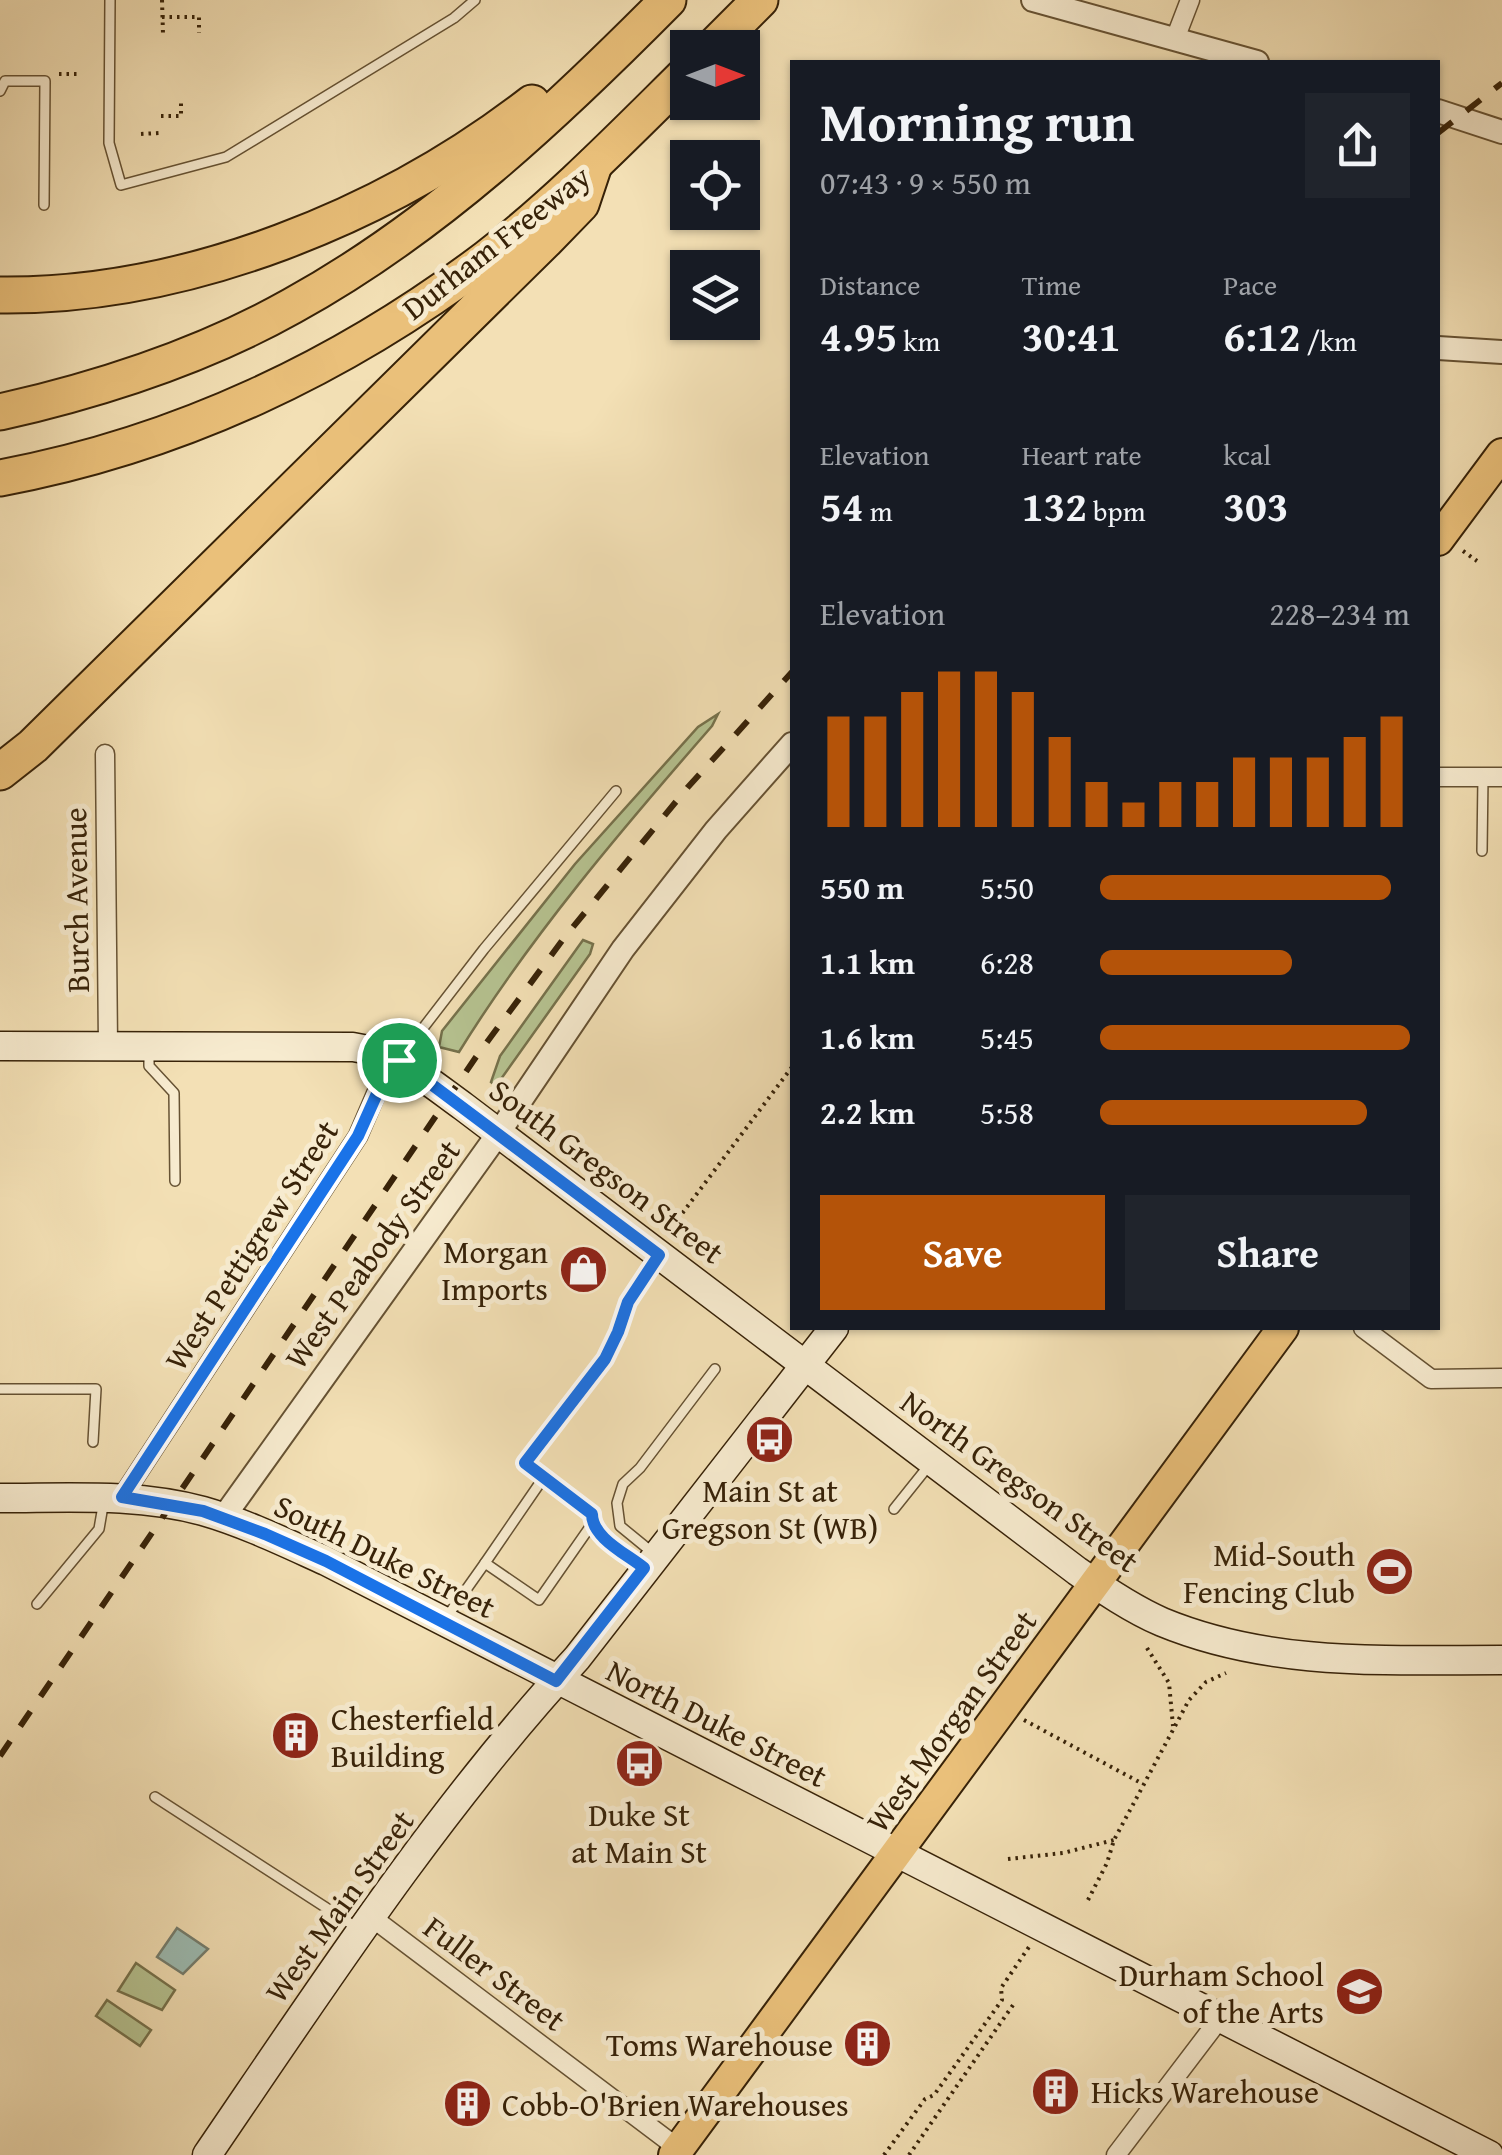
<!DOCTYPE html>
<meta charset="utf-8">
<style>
body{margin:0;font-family:"Gentium Book Plus",serif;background:#20242c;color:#f1f3f6;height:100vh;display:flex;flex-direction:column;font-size:38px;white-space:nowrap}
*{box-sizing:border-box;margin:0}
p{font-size:32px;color:#9ea1a6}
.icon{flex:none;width:55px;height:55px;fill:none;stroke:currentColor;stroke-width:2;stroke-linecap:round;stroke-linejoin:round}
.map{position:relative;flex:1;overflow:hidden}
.sheet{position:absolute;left:790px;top:60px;width:650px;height:1270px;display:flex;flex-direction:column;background:#171b24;border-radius:0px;box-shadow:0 2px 8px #0004}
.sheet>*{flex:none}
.needle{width:65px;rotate:90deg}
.controls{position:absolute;left:670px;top:30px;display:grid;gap:20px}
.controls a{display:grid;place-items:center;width:90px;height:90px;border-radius:0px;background:#171b24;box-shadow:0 2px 8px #0004;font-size:50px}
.pin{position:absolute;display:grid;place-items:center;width:85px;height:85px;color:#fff;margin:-42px;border:5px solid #fff;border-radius:50%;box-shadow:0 2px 10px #0007}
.round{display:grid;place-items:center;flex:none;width:105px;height:105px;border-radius:0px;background:#20242c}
.head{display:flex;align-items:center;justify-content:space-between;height:170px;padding:0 30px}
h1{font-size:55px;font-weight:800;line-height:75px}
.stats{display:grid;grid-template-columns:repeat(3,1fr);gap:15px;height:170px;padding:10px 30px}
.stats div{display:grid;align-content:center}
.stats b{font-size:42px;font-weight:800}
.stats small{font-size:28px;font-weight:400}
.stats p{font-size:28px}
.chart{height:280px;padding:20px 30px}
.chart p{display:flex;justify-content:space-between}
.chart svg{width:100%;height:180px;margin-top:10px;stroke:#b45309;stroke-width:6}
.cta{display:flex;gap:20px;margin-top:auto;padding:20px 30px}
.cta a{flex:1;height:115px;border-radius:0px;background:#b45309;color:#fff;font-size:40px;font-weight:800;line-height:115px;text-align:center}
.cta a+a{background:#20242c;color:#f1f3f6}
ul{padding:0 30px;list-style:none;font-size:32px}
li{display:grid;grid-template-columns:160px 120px 1fr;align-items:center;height:75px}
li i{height:25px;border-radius:12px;background:#b45309}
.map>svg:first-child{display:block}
.green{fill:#b6c391;stroke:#76724c;stroke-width:2.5}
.water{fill:#9cbcb3;stroke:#747e6f;stroke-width:2.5}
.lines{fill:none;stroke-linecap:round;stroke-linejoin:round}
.service-casing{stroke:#665233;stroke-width:12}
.minor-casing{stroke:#665233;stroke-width:21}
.tertiary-casing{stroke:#665233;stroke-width:26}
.secondary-casing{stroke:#372208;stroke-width:31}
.primary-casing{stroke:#372208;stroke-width:34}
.motorway-casing{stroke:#372208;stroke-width:39}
.path{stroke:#372208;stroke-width:4;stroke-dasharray:2.5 5;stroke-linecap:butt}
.service{stroke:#f7ebcf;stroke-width:9}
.minor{stroke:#f7ebcf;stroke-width:18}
.tertiary{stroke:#f7ebcf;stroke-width:22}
.secondary{stroke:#f7ebcf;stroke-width:28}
.primary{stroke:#eac07a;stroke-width:30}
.motorway{stroke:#eac07a;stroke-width:35}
.rail{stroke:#372208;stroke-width:6;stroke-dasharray:18 18;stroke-linecap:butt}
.route-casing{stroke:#fff;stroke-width:20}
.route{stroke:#1a73e8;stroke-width:12}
.labels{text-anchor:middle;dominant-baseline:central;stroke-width:10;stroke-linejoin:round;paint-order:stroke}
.street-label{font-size:32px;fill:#372208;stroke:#f7ebcf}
.poi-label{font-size:32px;fill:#372208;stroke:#f7ebcf;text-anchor:end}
</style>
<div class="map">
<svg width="1502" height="2155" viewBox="0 0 1502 2155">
<rect width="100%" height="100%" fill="#f3e0b5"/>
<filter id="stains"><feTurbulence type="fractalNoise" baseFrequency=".002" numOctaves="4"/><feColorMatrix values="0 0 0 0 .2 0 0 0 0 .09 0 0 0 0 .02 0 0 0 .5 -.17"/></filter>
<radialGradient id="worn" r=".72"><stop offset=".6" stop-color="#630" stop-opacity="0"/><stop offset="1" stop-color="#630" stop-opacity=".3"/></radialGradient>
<g class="green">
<path d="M718,714L712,726C623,828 530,937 459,1052L439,1047L442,1031L575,864L698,727Z"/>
<polygon points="583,940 593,944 590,954 496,1086 491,1082 500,1056"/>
<polygon points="136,1963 175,1990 162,2010 118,1991"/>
<polygon points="107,2000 151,2030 140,2046 96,2016"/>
</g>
<polygon class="water" points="177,1928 208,1949 183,1974 157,1957"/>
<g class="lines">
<defs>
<g id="service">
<polyline points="110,0 109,143 121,185 226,157 454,18 475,0"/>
<polyline points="0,91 5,81 45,81 44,205"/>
<polyline points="1482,851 1483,777"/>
<polyline points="149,1052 149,1066 174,1093 175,1181"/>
<polyline points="400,1058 484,949 616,791"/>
<polyline points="0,1389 96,1389 93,1442"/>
<polyline points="544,1477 485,1563 539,1600 592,1524"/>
<polyline points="894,1509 930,1464"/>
<polyline points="653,1553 620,1526 617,1503 623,1484 640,1468 715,1369"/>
<path d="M642,1566C625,1553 592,1538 592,1514L525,1463L605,1359L619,1333L628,1302L656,1259"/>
<polyline points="37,1604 99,1529 104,1500"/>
<polyline points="446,1618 485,1563"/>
<polyline points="155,1797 359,1929"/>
</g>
<g id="minor">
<polyline points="1175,39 1190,0"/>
<polyline points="105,754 108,1044"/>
<polyline points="1438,777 1502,777"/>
<polyline points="1363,1328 1431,1379 1502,1378"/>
<polyline points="122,1497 358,1136 379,1087 399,1060"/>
<polyline points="370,1916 679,2149"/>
<polyline points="1116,2155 1221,2017"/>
</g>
<g id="tertiary">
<polyline points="1033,0 1257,62"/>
<polyline points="1438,111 1502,132"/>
<polyline points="1438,348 1502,352"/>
<polyline points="223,1518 498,1134 623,949 716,830 792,744"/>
</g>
<g id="secondary">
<path d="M0,1046L353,1047C397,1053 429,1082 464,1107L1077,1571C1104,1590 1132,1609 1162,1622C1271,1667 1387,1660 1502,1660"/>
<path d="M0,1498C68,1498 137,1493 203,1511C245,1523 286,1543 326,1561L1489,2155"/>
<path d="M207,2155C323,1985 437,1810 577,1658L834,1328"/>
</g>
<g id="primary">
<polyline points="1438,540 1502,454"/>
<polyline points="674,2155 1283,1328"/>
</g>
<g id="motorway">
<polyline points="712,48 760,0"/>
<path d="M0,295C187,297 386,216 532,103"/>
<path d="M0,412C102,389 201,357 292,306C434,228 555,114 668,0"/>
<path d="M0,478C178,445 343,367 487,258C559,202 623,136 688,72"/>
<polyline points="0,772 33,746 546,240 581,204 594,165"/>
</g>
</defs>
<use href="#service" class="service-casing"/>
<use href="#minor" class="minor-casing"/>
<use href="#tertiary" class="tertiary-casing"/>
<use href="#secondary" class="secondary-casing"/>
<use href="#primary" class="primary-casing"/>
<use href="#motorway" class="motorway-casing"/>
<g class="path">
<polyline points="162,0 163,34"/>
<polyline points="162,17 199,17 199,33"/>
<polyline points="59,74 79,74"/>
<polyline points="161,116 181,116 181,99"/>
<polyline points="141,134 159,133"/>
<polyline points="1463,551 1477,561"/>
<polyline points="669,1231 792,1067"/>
<polyline points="1147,1648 1169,1683 1173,1726"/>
<polyline points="1024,1720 1143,1784"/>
<polyline points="1008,1859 1063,1853 1114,1840"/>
<polyline points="1088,1900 1107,1863 1114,1840 1189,1700 1206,1682 1226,1673"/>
<polyline points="884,2155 925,2099 934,2095 1002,2000 1001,1988 1029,1947"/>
<polyline points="909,2155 1013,2005"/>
</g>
<use href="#service" class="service"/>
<use href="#minor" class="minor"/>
<use href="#tertiary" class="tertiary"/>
<use href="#secondary" class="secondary"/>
<use href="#primary" class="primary"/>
<use href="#motorway" class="motorway"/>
<g class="rail">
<polyline points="1438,133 1502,83"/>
<polyline points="0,1756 476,1057 564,938 688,787 792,672"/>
</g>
</g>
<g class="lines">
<defs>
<path id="route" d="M399,1060L659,1255L628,1302L618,1332L605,1359L525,1463L592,1514C592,1538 627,1554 644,1568L556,1681L326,1561L265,1534L203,1511L122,1497L358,1136L380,1087Z"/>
</defs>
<use href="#route" class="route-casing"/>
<use href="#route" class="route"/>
</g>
<defs>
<symbol id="shop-disc" viewBox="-11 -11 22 22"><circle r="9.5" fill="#8f2418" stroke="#f7ebcf"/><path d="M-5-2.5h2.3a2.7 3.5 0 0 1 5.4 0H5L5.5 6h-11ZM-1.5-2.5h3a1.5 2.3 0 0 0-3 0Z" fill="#fff"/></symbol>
<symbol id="bus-disc" viewBox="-11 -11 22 22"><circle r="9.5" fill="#8f2418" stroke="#f7ebcf"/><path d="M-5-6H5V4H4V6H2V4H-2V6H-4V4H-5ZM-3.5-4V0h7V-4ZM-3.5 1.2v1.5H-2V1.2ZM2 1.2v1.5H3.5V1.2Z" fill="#fff"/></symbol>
<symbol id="stadium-disc" viewBox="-11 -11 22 22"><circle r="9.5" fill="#8f2418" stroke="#f7ebcf"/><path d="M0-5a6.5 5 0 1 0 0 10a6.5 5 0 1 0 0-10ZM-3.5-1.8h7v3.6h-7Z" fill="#fff"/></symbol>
<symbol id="building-disc" viewBox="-11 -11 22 22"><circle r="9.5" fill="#8f2418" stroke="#f7ebcf"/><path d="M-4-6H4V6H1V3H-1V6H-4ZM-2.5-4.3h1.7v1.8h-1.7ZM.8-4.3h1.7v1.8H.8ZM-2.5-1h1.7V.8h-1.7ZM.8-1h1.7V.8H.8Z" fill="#fff"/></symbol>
<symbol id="school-disc" viewBox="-11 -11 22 22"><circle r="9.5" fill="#8f2418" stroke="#f7ebcf"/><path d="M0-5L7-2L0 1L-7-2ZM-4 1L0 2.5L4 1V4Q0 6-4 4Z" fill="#fff"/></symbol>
</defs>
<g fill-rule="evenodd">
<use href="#shop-disc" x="556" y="1242" width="55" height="55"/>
<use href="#bus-disc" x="742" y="1412" width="55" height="55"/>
<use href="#stadium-disc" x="1362" y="1544" width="55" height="55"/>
<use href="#building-disc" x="268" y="1708" width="55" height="55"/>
<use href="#bus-disc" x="612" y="1736" width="55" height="55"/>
<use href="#school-disc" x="1332" y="1964" width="55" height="55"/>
<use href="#building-disc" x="840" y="2016" width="55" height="55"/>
<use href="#building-disc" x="1028" y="2064" width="55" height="55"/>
<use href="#building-disc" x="440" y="2076" width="55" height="55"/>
</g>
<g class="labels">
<g class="street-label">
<text transform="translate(496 242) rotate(-38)">Durham Freeway</text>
<text transform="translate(76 900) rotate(-91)">Burch Avenue</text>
<text transform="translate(607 1171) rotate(37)">South Gregson Street</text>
<text transform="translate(251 1245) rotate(-57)">West Pettigrew Street</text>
<text transform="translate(372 1254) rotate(-54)">West Peabody Street</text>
<text transform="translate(1020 1481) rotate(36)">North Gregson Street</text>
<text transform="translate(385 1556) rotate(26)">South Duke Street</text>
<text transform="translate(951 1721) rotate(-54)">West Morgan Street</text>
<text transform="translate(717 1723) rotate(27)">North Duke Street</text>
<text transform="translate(339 1906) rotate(-54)">West Main Street</text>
<text transform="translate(495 1973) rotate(37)">Fuller Street</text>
</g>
<g class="poi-label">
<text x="548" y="1251">Morgan<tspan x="548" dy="37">Imports</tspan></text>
<text x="770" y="1490" text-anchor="middle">Main St at<tspan x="770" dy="37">Gregson St (WB)</tspan></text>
<text x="1355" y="1554">Mid-South<tspan x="1355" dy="37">Fencing Club</tspan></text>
<text x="331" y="1718" text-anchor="start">Chesterfield<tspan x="331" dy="37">Building</tspan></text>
<text x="639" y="1814" text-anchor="middle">Duke St<tspan x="639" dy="37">at Main St</tspan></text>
<text x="1324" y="1974">Durham School<tspan x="1324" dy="37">of the Arts</tspan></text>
<text x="833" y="2044">Toms Warehouse</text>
<text x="1091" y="2091" text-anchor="start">Hicks Warehouse</text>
<text x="502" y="2104" text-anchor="start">Cobb-O'Brien Warehouses</text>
</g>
</g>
<rect width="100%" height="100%" filter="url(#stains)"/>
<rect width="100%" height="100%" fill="url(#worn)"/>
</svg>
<div class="controls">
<a><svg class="needle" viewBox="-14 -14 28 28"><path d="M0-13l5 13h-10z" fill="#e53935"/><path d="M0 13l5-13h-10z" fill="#9ea1a6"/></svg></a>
<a><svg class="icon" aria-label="locate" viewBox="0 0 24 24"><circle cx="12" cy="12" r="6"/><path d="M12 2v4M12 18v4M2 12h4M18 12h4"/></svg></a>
<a><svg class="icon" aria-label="layers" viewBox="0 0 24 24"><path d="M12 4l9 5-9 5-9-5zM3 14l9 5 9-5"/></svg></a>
</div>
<div class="pin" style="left:399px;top:1060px;background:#1e9e55"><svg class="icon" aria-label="arrive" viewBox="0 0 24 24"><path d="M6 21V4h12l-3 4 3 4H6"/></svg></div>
<section class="sheet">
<div class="head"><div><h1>Morning run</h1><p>07:43 · 9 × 550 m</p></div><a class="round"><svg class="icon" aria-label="share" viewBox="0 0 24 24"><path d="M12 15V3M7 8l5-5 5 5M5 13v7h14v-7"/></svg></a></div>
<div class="stats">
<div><p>Distance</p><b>4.95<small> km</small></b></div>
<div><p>Time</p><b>30:41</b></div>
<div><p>Pace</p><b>6:12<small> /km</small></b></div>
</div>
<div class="stats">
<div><p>Elevation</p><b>54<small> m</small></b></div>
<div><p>Heart rate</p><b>132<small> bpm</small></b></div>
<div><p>kcal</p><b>303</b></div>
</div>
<div class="chart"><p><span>Elevation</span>228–234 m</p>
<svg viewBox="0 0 160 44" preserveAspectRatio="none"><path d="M5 44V17M15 44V17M25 44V11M35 44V6M45 44V6M55 44V11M65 44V22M75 44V33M85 44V38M95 44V33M105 44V33M115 44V27M125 44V27M135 44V27M145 44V22M155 44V17"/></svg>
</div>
<ul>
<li><b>550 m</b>5:50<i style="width:94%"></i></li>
<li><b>1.1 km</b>6:28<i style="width:62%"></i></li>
<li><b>1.6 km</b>5:45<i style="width:100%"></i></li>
<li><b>2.2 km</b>5:58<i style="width:86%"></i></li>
</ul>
<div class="cta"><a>Save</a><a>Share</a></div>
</section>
</div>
